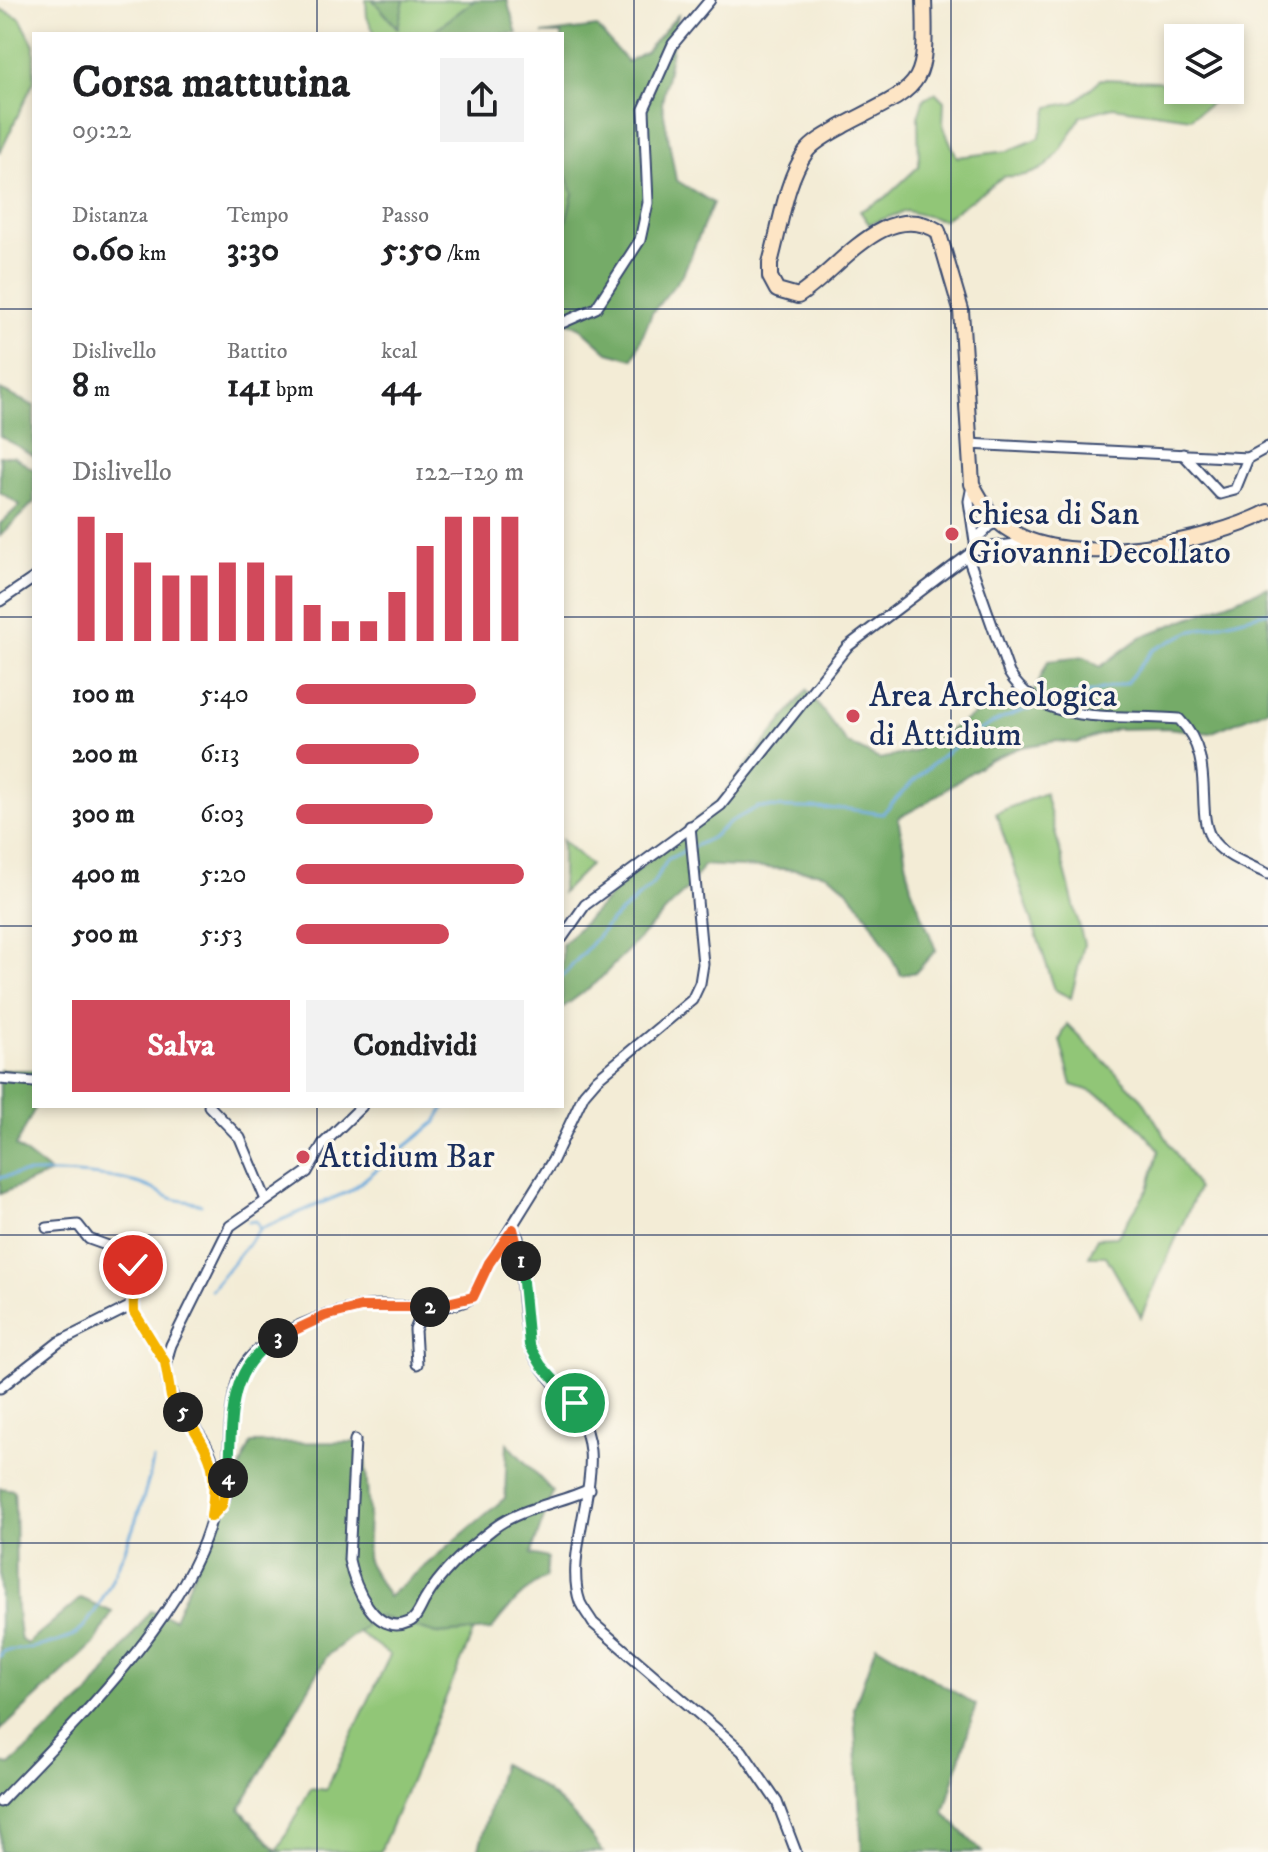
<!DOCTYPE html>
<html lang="it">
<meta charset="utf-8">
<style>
body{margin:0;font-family:"IM FELL DW Pica",serif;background:#f2f2f2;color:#202124;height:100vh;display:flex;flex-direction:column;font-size:30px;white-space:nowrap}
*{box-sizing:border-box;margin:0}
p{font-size:26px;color:#757577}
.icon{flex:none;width:44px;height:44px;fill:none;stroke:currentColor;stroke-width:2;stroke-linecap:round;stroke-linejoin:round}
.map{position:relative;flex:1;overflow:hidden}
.panel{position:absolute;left:32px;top:32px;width:532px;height:1076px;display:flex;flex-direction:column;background:#fff;border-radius:0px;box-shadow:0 4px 12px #0003}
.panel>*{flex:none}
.tools{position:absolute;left:1164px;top:24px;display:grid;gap:16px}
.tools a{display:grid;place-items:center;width:80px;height:80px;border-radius:0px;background:#fff;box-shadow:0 4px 12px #0003;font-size:40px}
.pin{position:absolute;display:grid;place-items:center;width:68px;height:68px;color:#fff;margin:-34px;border:4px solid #fff;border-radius:50%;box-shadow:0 2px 8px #0007}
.km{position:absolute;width:40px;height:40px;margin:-20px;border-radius:50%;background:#222;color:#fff;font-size:22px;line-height:40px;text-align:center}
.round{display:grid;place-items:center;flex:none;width:84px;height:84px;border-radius:0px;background:#f2f2f2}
.head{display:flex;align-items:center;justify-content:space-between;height:136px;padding:0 40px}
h1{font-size:44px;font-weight:700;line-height:60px}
.stats{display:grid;grid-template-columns:repeat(3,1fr);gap:12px;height:136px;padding:8px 40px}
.stats div{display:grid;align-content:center}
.stats b{font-size:34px;font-weight:700}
.stats small{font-size:22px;font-weight:400}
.stats p{font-size:22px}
.chart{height:224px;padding:16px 40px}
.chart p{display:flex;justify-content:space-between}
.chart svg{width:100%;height:144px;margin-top:8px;stroke:#d1495b;stroke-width:6}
.button{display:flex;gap:16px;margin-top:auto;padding:16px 40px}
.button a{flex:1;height:92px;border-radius:0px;background:#d1495b;color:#fff;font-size:32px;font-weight:700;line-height:92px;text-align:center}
.button a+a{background:#f2f2f2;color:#202124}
ul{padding:0 40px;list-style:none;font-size:26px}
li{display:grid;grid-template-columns:128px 96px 1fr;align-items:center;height:60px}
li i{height:20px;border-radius:10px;background:#d1495b}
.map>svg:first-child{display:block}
.green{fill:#91c677;stroke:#567a6a;stroke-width:2}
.forest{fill:#74ab68;stroke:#486d63;stroke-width:2}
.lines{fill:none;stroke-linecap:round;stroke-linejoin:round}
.stream{stroke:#66a7da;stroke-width:3}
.street-casing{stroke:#3b4b70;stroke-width:13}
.secondary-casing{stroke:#3b4b70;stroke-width:18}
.street{stroke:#fff;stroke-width:9}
.secondary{stroke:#fde5c5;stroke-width:14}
.split-1-casing{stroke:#fff;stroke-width:16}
.split-2-casing{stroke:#fff;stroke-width:16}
.split-3-casing{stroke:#fff;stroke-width:16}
.split-4-casing{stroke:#fff;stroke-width:16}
.split-5-casing{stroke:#fff;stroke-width:16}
.split-6-casing{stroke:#fff;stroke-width:16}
.split-1{stroke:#22a559;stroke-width:10}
.split-2{stroke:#f0652b;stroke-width:10}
.split-3{stroke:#f0652b;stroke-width:10}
.split-4{stroke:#22a559;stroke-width:10}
.split-5{stroke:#f5b400;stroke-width:10}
.split-6{stroke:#f5b400;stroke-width:10}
.grid{fill:none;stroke:#1b2f5e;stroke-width:2;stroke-opacity:0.55}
.poi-dot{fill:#d1495b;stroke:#fbf7ec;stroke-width:3}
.labels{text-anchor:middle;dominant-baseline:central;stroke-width:7;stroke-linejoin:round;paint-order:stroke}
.poi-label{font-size:34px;fill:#1b2f5e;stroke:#fbf7ec;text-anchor:start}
</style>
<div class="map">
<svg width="1268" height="1852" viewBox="0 0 1268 1852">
<rect width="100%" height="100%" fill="#fbf7ec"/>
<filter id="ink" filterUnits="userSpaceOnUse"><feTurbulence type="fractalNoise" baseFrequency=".0125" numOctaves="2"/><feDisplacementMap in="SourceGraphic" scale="16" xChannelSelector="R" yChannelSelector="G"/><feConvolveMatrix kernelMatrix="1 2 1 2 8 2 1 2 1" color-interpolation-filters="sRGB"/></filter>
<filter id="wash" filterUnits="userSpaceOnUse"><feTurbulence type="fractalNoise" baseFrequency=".006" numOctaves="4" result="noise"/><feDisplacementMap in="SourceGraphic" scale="32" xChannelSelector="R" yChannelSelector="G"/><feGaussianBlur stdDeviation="1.8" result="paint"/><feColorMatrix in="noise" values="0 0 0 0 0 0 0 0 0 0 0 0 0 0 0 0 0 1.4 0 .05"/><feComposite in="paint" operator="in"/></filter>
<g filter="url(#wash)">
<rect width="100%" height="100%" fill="#f3ecd6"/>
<g class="green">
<polygon points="366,0 373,0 397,28 404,0 475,0 430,34 375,34 367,17"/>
<polygon points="0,9 20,18 34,45 34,81 0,153"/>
<path d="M1101,79L1158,81L1174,91L1215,100L1191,118L1113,107L1081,116C1061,150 1050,180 1004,176L943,220L906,211L869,224L860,211L885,198L919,166L918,117L924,98L936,93L944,101L943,126L957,157L1008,151L1039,138L1049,107L1075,102Z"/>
<polygon points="562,167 573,193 565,226 566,257 562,258"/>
<polygon points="1045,793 1084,944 1071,998 1055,990 996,813"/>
<polygon points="562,840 590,865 562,893"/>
<path d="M1067,1024L1142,1099L1198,1189L1141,1317L1106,1256H1089L1097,1238L1117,1237L1148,1189L1159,1150C1130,1116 1116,1097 1072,1085L1060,1040Z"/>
<polygon points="378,1616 437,1634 474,1631 380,1852 277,1851 311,1788 326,1790 390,1655 358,1632"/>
</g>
<g class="forest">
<polygon points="373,0 404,0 398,28"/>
<polygon points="475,0 507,0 517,34 430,34"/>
<polygon points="678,15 662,103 676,180 713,203 683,274 652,313 633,359 608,352 581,328 562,319 562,258 566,256 565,226 573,193 562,167 562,34 542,34 597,27 627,62 646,51"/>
<polygon points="0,390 34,406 34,456 0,436"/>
<polygon points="0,456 13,456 34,470 34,502 0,536 0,524 20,505 0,492"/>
<path d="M1268,587V709L1210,733L1167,728L1116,729L1077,743L1056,741L1021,747L989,760L926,803L898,818L911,887L936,950L916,972L901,975C885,946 858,890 828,875C814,868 725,867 703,865L692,884L596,983L562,1008V945L626,880L719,800L807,690L847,743L879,759L913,752L997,701L1035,690L1048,661L1085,657L1100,667L1141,637Z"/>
<polygon points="0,1070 34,1070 36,1106 16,1146 51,1173 0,1194"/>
<path d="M364,1442L369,1512L367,1561L388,1597L505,1498L507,1443L553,1492L531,1554L548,1558L546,1577C523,1591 507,1608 491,1630L437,1634L378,1616L327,1656L240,1809L277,1851L282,1852H0V1763L10,1765L89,1694L150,1611L174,1619L251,1443Z"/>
<path d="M0,1488L14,1490C18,1540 12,1594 21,1640L27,1644L81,1598L112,1612L95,1643L0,1731Z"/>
<polygon points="876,1645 976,1705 944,1813 982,1852 862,1852 854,1708"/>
<path d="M502,1764C549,1789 572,1809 603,1852H478Z"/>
</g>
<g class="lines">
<g class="stream">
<polyline points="1048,703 1126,683 1153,650 1189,632 1268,612"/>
<path d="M562,977L611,921L652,885L668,859L711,838L730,822L758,807L848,809L882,814C929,763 971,724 1041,705"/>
<path d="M0,1178C30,1168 106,1174 137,1183C150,1186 159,1193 171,1198C180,1202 191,1200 201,1205"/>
<polyline points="248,1222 256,1221 260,1229"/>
<polyline points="211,1290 260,1229 350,1191 436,1122 445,1106"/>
<path d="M0,1656L4,1651C26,1649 51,1646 71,1637C104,1621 147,1497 153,1460"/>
</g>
</g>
</g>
<g filter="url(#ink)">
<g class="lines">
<defs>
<g id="street">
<polyline points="562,323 596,308 640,240 648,203 644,109 673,44 710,0"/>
<polyline points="968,444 1248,458"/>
<polyline points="1183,454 1220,494 1235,490 1248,458 1268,447"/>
<polyline points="972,486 969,501 976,549"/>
<polyline points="976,539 989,526 998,522"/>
<path d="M968,557L1009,673C1043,729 1122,713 1179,719C1219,760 1192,815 1214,842C1227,858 1250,865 1268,874"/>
<polyline points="0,601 34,578"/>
<polyline points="562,938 585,905 721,805 847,647 976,549 1031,542"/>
<polyline points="0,1079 34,1082"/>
<polyline points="209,1106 240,1138 266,1200"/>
<polyline points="47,1228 78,1225 89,1239 128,1253 133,1265 134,1312 165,1362"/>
<path d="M513,1229L518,1238C521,1263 523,1333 533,1353C552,1391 585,1401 590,1451C594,1497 565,1560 580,1602C583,1609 589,1616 593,1623L742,1751L777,1802L796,1852"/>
<polyline points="417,1364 415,1330 424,1308"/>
<polyline points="0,1388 59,1342 133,1305"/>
<path d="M355,1440L349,1560C354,1584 374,1638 409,1622C418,1618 421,1605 426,1598C442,1571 469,1547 494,1528C520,1508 560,1503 590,1489"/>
<path d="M211,1517L222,1505L227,1492C230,1455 227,1411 239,1376C253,1334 343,1305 383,1305C411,1306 448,1313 473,1297L489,1263L553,1160L584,1094L597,1079L692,1000L700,983L703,964L690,826"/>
<path d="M0,1802C68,1730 230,1577 215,1471C207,1420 150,1405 171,1345L230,1226L307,1172L323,1144L362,1106"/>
</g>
<path id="secondary" d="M924,0C927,89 923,84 846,124C833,132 815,140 806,152C785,181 780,229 770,263V277L777,290L798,296C839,270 885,198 938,231L961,310L972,484C982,503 992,520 1011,531C1070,570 1208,543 1268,512"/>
</defs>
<use href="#street" class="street-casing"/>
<use href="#secondary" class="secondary-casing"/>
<use href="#street" class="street"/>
<use href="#secondary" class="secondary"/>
</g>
</g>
<g class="lines" filter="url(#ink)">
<defs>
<polyline id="split-1" points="521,1261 529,1345 541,1365 575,1403"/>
<polyline id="split-2" points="430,1307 473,1297 489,1263 513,1229 521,1261"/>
<polyline id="split-3" points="278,1338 325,1316 361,1307 430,1307"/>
<path id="split-4" d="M228,1478C234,1423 223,1370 278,1338"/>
<path id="split-5" d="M183,1412C212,1457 218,1464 211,1517L222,1505L228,1478"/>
<polyline id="split-6" points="133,1265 134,1312 165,1362 171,1397 183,1412"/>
</defs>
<use href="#split-1" class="split-1-casing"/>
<use href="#split-2" class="split-2-casing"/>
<use href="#split-3" class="split-3-casing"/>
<use href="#split-4" class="split-4-casing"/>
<use href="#split-5" class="split-5-casing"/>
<use href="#split-6" class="split-6-casing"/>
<use href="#split-1" class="split-1"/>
<use href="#split-2" class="split-2"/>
<use href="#split-3" class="split-3"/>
<use href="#split-4" class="split-4"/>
<use href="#split-5" class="split-5"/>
<use href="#split-6" class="split-6"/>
</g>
<path class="grid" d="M317,0V34M634,0V1852M951,0V1852M0,309H34M562,309H1268M0,617H34M562,617H1268M0,926H34M562,926H1268M317,1106V1852M0,1235H1268M0,1543H1268"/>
<g class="poi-dot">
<circle cx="952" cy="534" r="8"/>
<circle cx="853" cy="716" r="8"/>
<circle cx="303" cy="1157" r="8"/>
</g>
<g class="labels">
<g class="poi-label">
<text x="968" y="514">chiesa di San<tspan x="968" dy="39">Giovanni Decollato</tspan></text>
<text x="869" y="696">Area Archeologica<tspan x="869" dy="39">di Attidium</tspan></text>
<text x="319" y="1157">Attidium Bar</text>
</g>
</g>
</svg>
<div class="tools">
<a><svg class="icon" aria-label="layers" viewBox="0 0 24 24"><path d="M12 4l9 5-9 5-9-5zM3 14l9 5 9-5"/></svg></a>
</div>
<div class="pin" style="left:575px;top:1403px;background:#1e9e55"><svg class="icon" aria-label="arrive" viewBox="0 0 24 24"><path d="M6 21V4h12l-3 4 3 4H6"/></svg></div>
<div class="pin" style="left:133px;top:1265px;background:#d93025"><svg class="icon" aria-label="check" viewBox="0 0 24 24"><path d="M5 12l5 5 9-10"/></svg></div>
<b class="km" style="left:521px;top:1261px">1</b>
<b class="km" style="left:430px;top:1307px">2</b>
<b class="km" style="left:278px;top:1338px">3</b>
<b class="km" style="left:228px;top:1478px">4</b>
<b class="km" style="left:183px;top:1412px">5</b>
<section class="panel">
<div class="head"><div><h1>Corsa mattutina</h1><p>09:22</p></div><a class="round"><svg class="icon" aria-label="share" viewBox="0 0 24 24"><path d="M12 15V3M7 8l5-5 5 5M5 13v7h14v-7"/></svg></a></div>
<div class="stats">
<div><p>Distanza</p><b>0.60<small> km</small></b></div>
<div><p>Tempo</p><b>3:30</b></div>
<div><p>Passo</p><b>5:50<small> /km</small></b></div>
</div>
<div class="stats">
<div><p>Dislivello</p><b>8<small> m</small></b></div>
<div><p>Battito</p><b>141<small> bpm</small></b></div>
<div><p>kcal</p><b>44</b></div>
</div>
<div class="chart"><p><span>Dislivello</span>122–129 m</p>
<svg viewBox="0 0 160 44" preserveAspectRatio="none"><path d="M5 44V6M15 44V11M25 44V20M35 44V24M45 44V24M55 44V20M65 44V20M75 44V24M85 44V33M95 44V38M105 44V38M115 44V29M125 44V15M135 44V6M145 44V6M155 44V6"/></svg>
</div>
<ul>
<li><b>100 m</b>5:40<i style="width:79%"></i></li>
<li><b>200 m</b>6:13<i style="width:54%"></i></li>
<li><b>300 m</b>6:03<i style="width:60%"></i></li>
<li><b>400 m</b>5:20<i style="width:100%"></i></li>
<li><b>500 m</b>5:53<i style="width:67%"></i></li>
</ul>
<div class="button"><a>Salva</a><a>Condividi</a></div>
</section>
</div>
